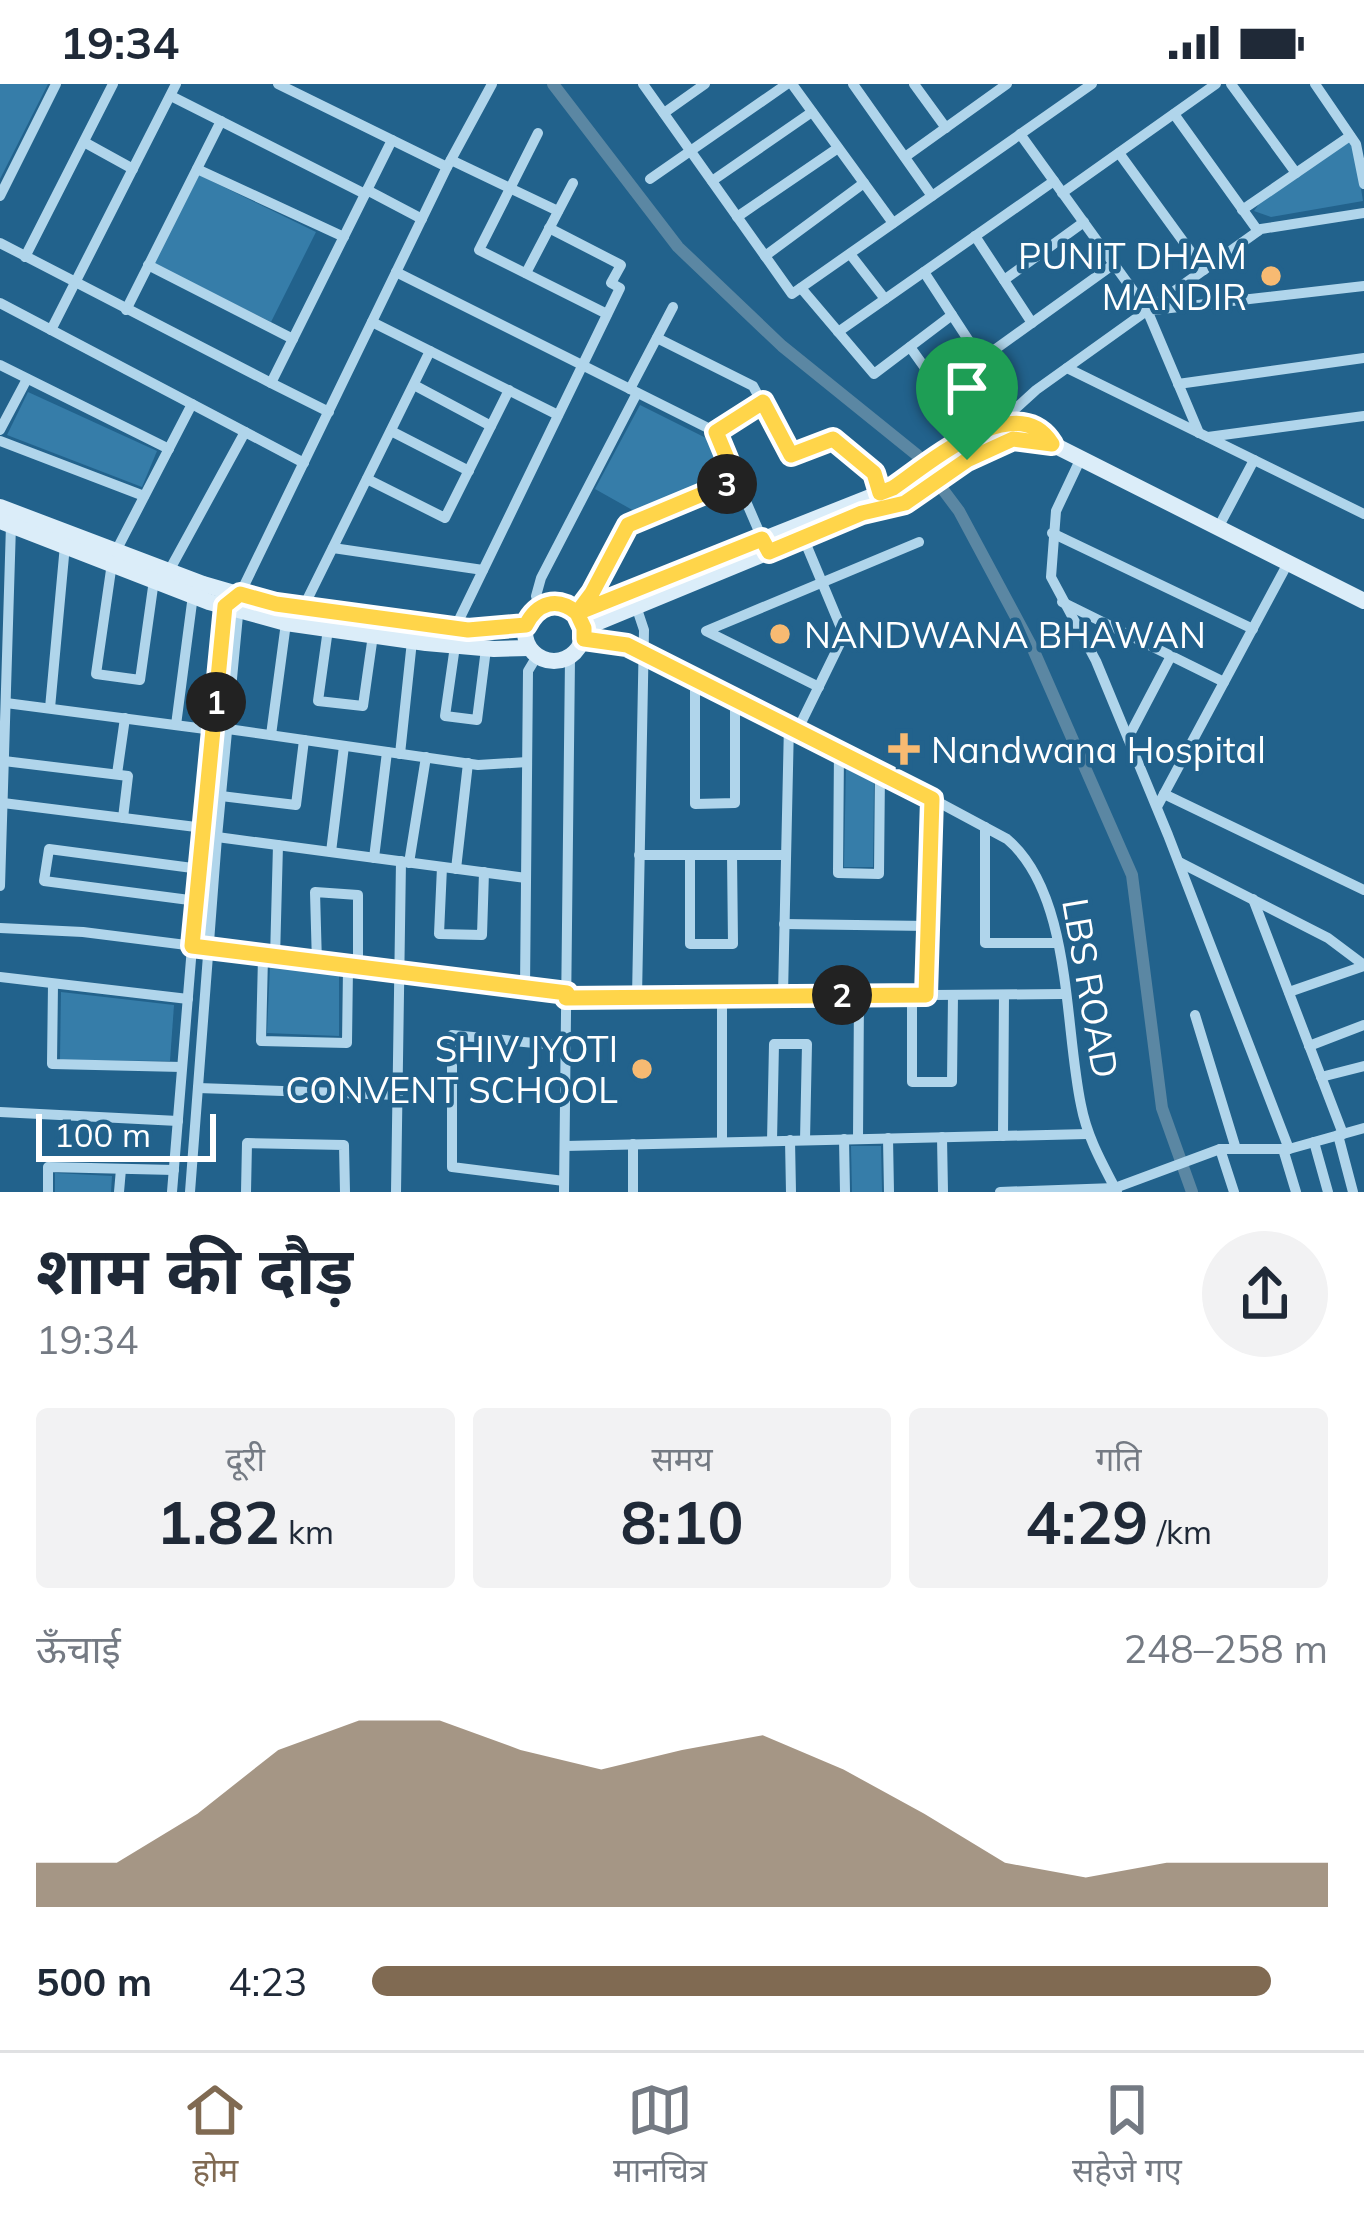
<!DOCTYPE html>
<html lang="hi">
<meta charset="utf-8">
<style>
body{margin:0;font-family:Mulish,"Noto Sans Devanagari",sans-serif;background:#f2f2f3;color:#1f2937;height:100vh;display:flex;flex-direction:column;font-size:45px;white-space:nowrap}
*{box-sizing:border-box;margin:0}
p{font-size:39px;color:#747a83}
.icon{flex:none;width:66px;height:66px;fill:none;stroke:currentColor;stroke-width:2;stroke-linecap:round;stroke-linejoin:round}
.map{position:relative;height:1108px;overflow:hidden}
.panel{display:flex;flex-direction:column;background:#fff;flex:1}
.panel>*{flex:none}
.scale{position:absolute;left:36px;bottom:30px;width:180px;box-sizing:border-box;padding-left:12px;border:6px solid #fff;border-top:0;font-size:33px;line-height:42px;white-space:nowrap;color:#fff;-webkit-text-stroke:9px #22628c;paint-order:stroke}
.pin{position:absolute;display:grid;place-items:center;width:102px;height:102px;color:#fff;margin:-123px -51px;border-radius:50% 50% 50% 0;rotate:-45deg;box-shadow:0 0 12px #0007}
.pin .icon{rotate:45deg}
.km{position:absolute;width:60px;height:60px;margin:-30px;border-radius:50%;background:#222;color:#fff;font-size:33px;line-height:60px;text-align:center}
.round{display:grid;place-items:center;flex:none;width:126px;height:126px;border-radius:63px;background:#f2f2f3}
.overview{display:flex;align-items:center;justify-content:space-between;height:204px;padding:0 36px}
h1{font-size:66px;font-weight:700;line-height:90px}
.figures{display:grid;grid-template-columns:repeat(3,1fr);gap:18px;height:204px;padding:12px 36px}
.figures div{display:grid;align-content:center;border-radius:12px;background:#f2f2f3;text-align:center}
.figures b{font-size:60px;font-weight:700}
.figures small{font-size:33px;font-weight:400}
.figures p{font-size:33px}
.chart{height:336px;padding:24px 36px}
.chart p{display:flex;justify-content:space-between}
.chart svg{width:100%;height:216px;margin-top:12px;fill:#806a52;opacity:.7}
ul{padding:0 36px;list-style:none;font-size:39px}
li{display:grid;grid-template-columns:192px 144px 1fr;align-items:center;height:90px}
li i{height:30px;border-radius:15px;background:#806a52}
.status{display:flex;justify-content:space-between;align-items:center;height:84px;padding:0 60px;background:#fff;direction:ltr}
.status svg{height:33px;fill:currentColor}
.tabs{display:flex;justify-content:space-around;align-items:center;height:168px;border-top:3px solid #e0e1e3;background:#fff;font-size:33px;color:#747a83}
.tabs a{display:grid;justify-items:center;gap:6px}
.tabs .on{color:#806a52}
.map>svg:first-child{display:block}
.green{fill:#367da9}
.lines{fill:none;stroke-linecap:round;stroke-linejoin:round}
.canal{stroke:#5b87a3;stroke-width:12}
.street{stroke:#b0d5eb;stroke-width:10}
.secondary{stroke:#dbedf9;stroke-width:16}
.route-casing{stroke:#fff;stroke-width:24}
.route{stroke:#ffd54a;stroke-width:15}
.poi-dot{fill:#f7ba72;stroke:#22628c;stroke-width:4.5}
.labels{text-anchor:middle;dominant-baseline:central;stroke-width:9;stroke-linejoin:round;paint-order:stroke}
.poi-label{font-size:36px;fill:#fff;stroke:#22628c;text-anchor:end}
.street-label{font-size:36px;fill:#fff;stroke:#22628c}
</style>
<div class="status"><b>19:34</b><svg viewBox="0 0 49 12"><path d="M0 12V9h3v3zM5 12V6h3v6zM10 12V3h3v9zM15 12V0h3v12zM26 1h20v11H26zM47 4h2v5h-2z"/></svg></div>
<div class="map">
<svg width="1364" height="1108" viewBox="0 0 1364 1108">
<rect width="100%" height="100%" fill="#22628c"/>
<g class="green">
<polygon points="0,0 48,0 0,95"/>
<polygon points="1349,55 1354,62 1363,117 1271,133 1254,127 1261,117"/>
<polygon points="199,91 316,148 271,238 154,180"/>
<polygon points="28,308 157,367 142,403 7,351"/>
<polygon points="640,321 708,355 723,392 636,428 595,405"/>
<polygon points="846,682 874,697 873,783 844,783"/>
<polygon points="270,882 339,891 339,952 267,949"/>
<polygon points="61,908 174,921 170,977 60,976"/>
<polygon points="851,1062 881,1062 882,1108 852,1108"/>
<polygon points="55,1089 112,1092 111,1108 55,1108"/>
</g>
<g class="lines">
<polyline class="canal" points="553,0 678,163 782,262 917,371 959,427 1033,565 1132,791 1162,1024 1192,1108"/>
<g class="street">
<polyline points="278,0 447,83"/>
<polyline points="643,0 792,210 1092,0"/>
<polyline points="792,0 893,139"/>
<polyline points="853,0 932,112"/>
<polyline points="914,0 946,44"/>
<polyline points="1231,0 1296,89"/>
<polyline points="1315,0 1356,60 1364,100"/>
<polyline points="171,12 365,110"/>
<polyline points="664,29 705,0"/>
<polyline points="1174,30 1258,147"/>
<polyline points="538,49 479,166 607,230"/>
<polyline points="1020,50 1147,226 1199,349"/>
<polyline points="84,58 133,85"/>
<polyline points="1119,69 1204,186"/>
<polyline points="905,73 1007,0"/>
<polyline points="451,76 558,127"/>
<polyline points="197,85 344,153"/>
<polyline points="650,95 787,0"/>
<polyline points="712,97 812,28"/>
<polyline points="367,106 422,135"/>
<polyline points="1062,109 1216,0"/>
<polyline points="0,112 56,0"/>
<polyline points="1242,126 1350,52"/>
<polyline points="737,133 838,64"/>
<polyline points="975,152 1032,239"/>
<polyline points="0,159 271,299"/>
<polyline points="850,170 885,215"/>
<polyline points="765,172 864,99"/>
<polyline points="25,173 113,0"/>
<polyline points="148,181 293,255"/>
<polyline points="396,188 716,348 764,459"/>
<polyline points="924,188 1014,326"/>
<polyline points="526,189 573,99"/>
<polyline points="1004,196 1084,138"/>
<polyline points="801,204 874,290 952,231"/>
<polyline points="0,219 304,379"/>
<polyline points="126,226 221,37"/>
<polyline points="1153,226 1364,202"/>
<polyline points="372,238 558,331"/>
<polyline points="51,246 176,0"/>
<polyline points="838,248 1054,97"/>
<polyline points="657,254 753,302 791,372 833,355 874,389 880,409"/>
<polyline points="910,263 940,305 1114,180"/>
<polyline points="0,281 169,365"/>
<polyline points="1067,284 1364,430"/>
<polyline points="1178,300 1364,274"/>
<polyline points="414,301 491,342"/>
<polyline points="630,305 673,223"/>
<polyline points="329,328 271,299 392,56"/>
<polyline points="1003,342 1014,326 1036,306 1261,145 1364,129"/>
<polyline points="0,346 27,295"/>
<polyline points="391,347 469,387"/>
<polyline points="716,348 763,318"/>
<polyline points="1208,353 1364,332"/>
<polyline points="0,357 144,412"/>
<polyline points="1081,374 1056,427 1051,493 1096,577 1168,751 1289,1065"/>
<polyline points="367,395 445,434 509,306"/>
<polyline points="1218,444 1254,376"/>
<polyline points="1052,449 1253,545"/>
<polyline points="333,464 483,486"/>
<polyline points="116,467 192,320"/>
<polyline points="112,479 96,590 140,596 154,496"/>
<polyline points="169,487 245,348"/>
<polyline points="1062,518 1224,598"/>
<polyline points="636,522 644,546 637,913"/>
<polyline points="539,523 536,512 541,494 637,309"/>
<polyline points="581,523 628,441 737,396"/>
<polyline points="303,524 430,267"/>
<polyline points="455,544 620,204 611,199 621,181 549,144"/>
<polyline points="328,545 318,617 363,622 373,551"/>
<path d="M583,555L627,561L845,668L1007,755C1072,810 1064,941 1081,1021C1087,1053 1102,1079 1117,1108"/>
<polyline points="455,562 445,632 477,636 486,565"/>
<polyline points="695,595 695,720 735,719 735,615"/>
<polyline points="819,603 706,547 919,458"/>
<polyline points="6,619 213,646"/>
<polyline points="50,624 65,461"/>
<polyline points="176,641 193,511"/>
<polyline points="228,645 478,681 527,678"/>
<polyline points="798,645 844,551 803,453"/>
<polyline points="271,651 286,539"/>
<polyline points="1128,654 1171,572"/>
<polyline points="839,665 838,789 879,790 880,687"/>
<polyline points="400,670 412,557"/>
<polyline points="4,677 128,692 123,734"/>
<polyline points="117,690 125,634"/>
<polyline points="1164,710 1364,806"/>
<polyline points="221,712 296,721 304,656"/>
<polyline points="3,719 204,744"/>
<polyline points="1157,723 1288,479"/>
<polyline points="985,743 985,859 1057,859"/>
<polyline points="217,753 526,794"/>
<polyline points="331,768 344,662"/>
<polyline points="639,771 786,771"/>
<polyline points="690,771 690,860 733,860 732,771"/>
<polyline points="374,774 387,668"/>
<polyline points="1179,778 1328,854 1364,881"/>
<polyline points="409,779 426,673"/>
<polyline points="442,783 439,850 482,851 484,788"/>
<polyline points="456,785 468,679"/>
<polyline points="0,802 11,441"/>
<polyline points="1253,815 1343,1050"/>
<polyline points="197,817 44,797 49,765 200,785"/>
<polyline points="784,840 928,842"/>
<polyline points="0,844 83,848 567,909"/>
<polyline points="263,873 261,957 347,959 348,884"/>
<polyline points="275,874 278,761"/>
<polyline points="317,880 315,808 358,811 358,885"/>
<polyline points="0,893 188,915"/>
<polyline points="53,900 52,980 182,983"/>
<polyline points="525,904 528,587 537,572"/>
<polyline points="1289,908 1364,882"/>
<polyline points="783,911 789,640"/>
<polyline points="912,911 912,998 952,998 953,911"/>
<polyline points="926,911 933,715"/>
<polyline points="566,914 1064,910"/>
<polyline points="1195,931 1236,1065"/>
<polyline points="1309,962 1364,941"/>
<polyline points="1321,993 1364,982"/>
<polyline points="198,1004 398,1011"/>
<polyline points="0,1028 178,1037"/>
<polyline points="1338,1051 1353,1108"/>
<polyline points="1003,1052 1004,911"/>
<polyline points="942,1053 943,1108"/>
<polyline points="888,1054 889,1108"/>
<polyline points="844,1055 845,1108"/>
<polyline points="858,1055 859,911"/>
<polyline points="790,1056 791,1108"/>
<polyline points="772,1057 774,960 807,960 805,1056"/>
<polyline points="722,1058 722,912"/>
<polyline points="1314,1058 1328,1108"/>
<polyline points="565,1062 1088,1050"/>
<polyline points="1220,1065 1234,1108"/>
<polyline points="1283,1065 1296,1108"/>
<polyline points="564,1097 452,1083 452,951 566,962"/>
<polyline points="48,1108 48,1083 174,1086"/>
<polyline points="119,1108 121,1085"/>
<polyline points="172,1108 192,863 228,520"/>
<polyline points="190,1108 217,753 240,510 447,83 492,0"/>
<polyline points="246,1108 247,1059 344,1061 345,1108"/>
<polyline points="396,1108 401,777"/>
<polyline points="564,1108 570,574"/>
<polyline points="633,1108 633,1060"/>
<polyline points="1000,1108 1115,1104 1220,1065 1289,1065 1364,1044"/>
</g>
<g class="secondary">
<polyline points="0,423 203,500 276,521 468,546 526,541"/>
<polyline points="0,437 209,518 286,539 426,559 494,565 529,564"/>
<circle cx="554" cy="548" r="29"/>
<polyline points="577,529 893,404 990,343 1014,339 1033,342 1052,359"/>
<polyline points="584,544 863,429 905,419 1001,357 1013,354 1052,360 1364,517"/>
</g>
</g>
<g class="lines">
<defs>
<path id="route" d="M967,376L905,419L862,429L769,468L762,455L577,529C557,512 537,519 526,541L468,546L276,520L240,510L225,522L192,862L567,909L566,914L926,911L932,715L627,561L584,555V544L577,529L592,509L628,441L736,396L716,348L763,318L791,371L833,355L874,389L880,409L893,404C928,380 1017,303 1052,360L1013,355L967,376"/>
</defs>
<use href="#route" class="route-casing"/>
<use href="#route" class="route"/>
</g>
<g class="poi-dot">
<circle cx="1271" cy="192" r="12"/>
<circle cx="780" cy="550" r="12"/>
<path d="M898 647h12v12h12v12h-12v12h-12v-12h-12v-12h12z"/>
<circle cx="642" cy="985" r="12"/>
</g>
<g class="labels">
<g class="poi-label">
<text x="1247" y="171">PUNIT DHAM<tspan x="1247" dy="41">MANDIR</tspan></text>
<text x="804" y="550" text-anchor="start">NANDWANA BHAWAN</text>
<text x="931" y="665" text-anchor="start">Nandwana Hospital</text>
<text x="618" y="964">SHIV JYOTI<tspan x="618" dy="41">CONVENT SCHOOL</tspan></text>
</g>
<g class="street-label">
<text transform="translate(1091 904) rotate(80)">LBS ROAD</text>
</g>
</g>
</svg>
<div class="scale">100 m</div>
<div class="pin" style="left:967px;top:376px;background:#1e9e55"><svg class="icon" aria-label="arrive" viewBox="0 0 24 24"><path d="M6 21V4h12l-3 4 3 4H6"/></svg></div>
<b class="km" style="left:216px;top:618px">1</b>
<b class="km" style="left:842px;top:911px">2</b>
<b class="km" style="left:727px;top:400px">3</b>
</div>
<section class="panel">
<div class="overview"><div><h1>शाम की दौड़</h1><p>19:34</p></div><a class="round"><svg class="icon" aria-label="share" viewBox="0 0 24 24"><path d="M12 15V3M7 8l5-5 5 5M5 13v7h14v-7"/></svg></a></div>
<div class="figures">
<div><p>दूरी</p><b>1.82<small> km</small></b></div>
<div><p>समय</p><b>8:10</b></div>
<div><p>गति</p><b>4:29<small> /km</small></b></div>
</div>
<div class="chart"><p><span>ऊँचाई</span>248–258 m</p>
<svg viewBox="0 0 160 44" preserveAspectRatio="none"><path d="M0 44V35L10 35L20 25L30 12L40 6L50 6L60 12L70 16L80 12L90 9L100 16L110 25L120 35L130 38L140 35L150 35L160 35V44z"/></svg>
</div>
<ul>
<li><b>500 m</b>4:23<i style="width:94%"></i></li>
</ul>
</section>
<nav class="tabs">
<a class="on"><svg class="icon" aria-label="home" viewBox="0 0 24 24"><path d="M3 11l9-7 9 7M6 9v11h12V9"/></svg>होम</a>
<a><svg class="icon" aria-label="map" viewBox="0 0 24 24"><path d="M3 6l6-2 6 2 6-2v14l-6 2-6-2-6 2zM9 4v14M15 6v14"/></svg>मानचित्र</a>
<a><svg class="icon" aria-label="saved" viewBox="0 0 24 24"><path d="M7 4h10v16l-5-4-5 4z"/></svg>सहेजे गए</a>
</nav>
